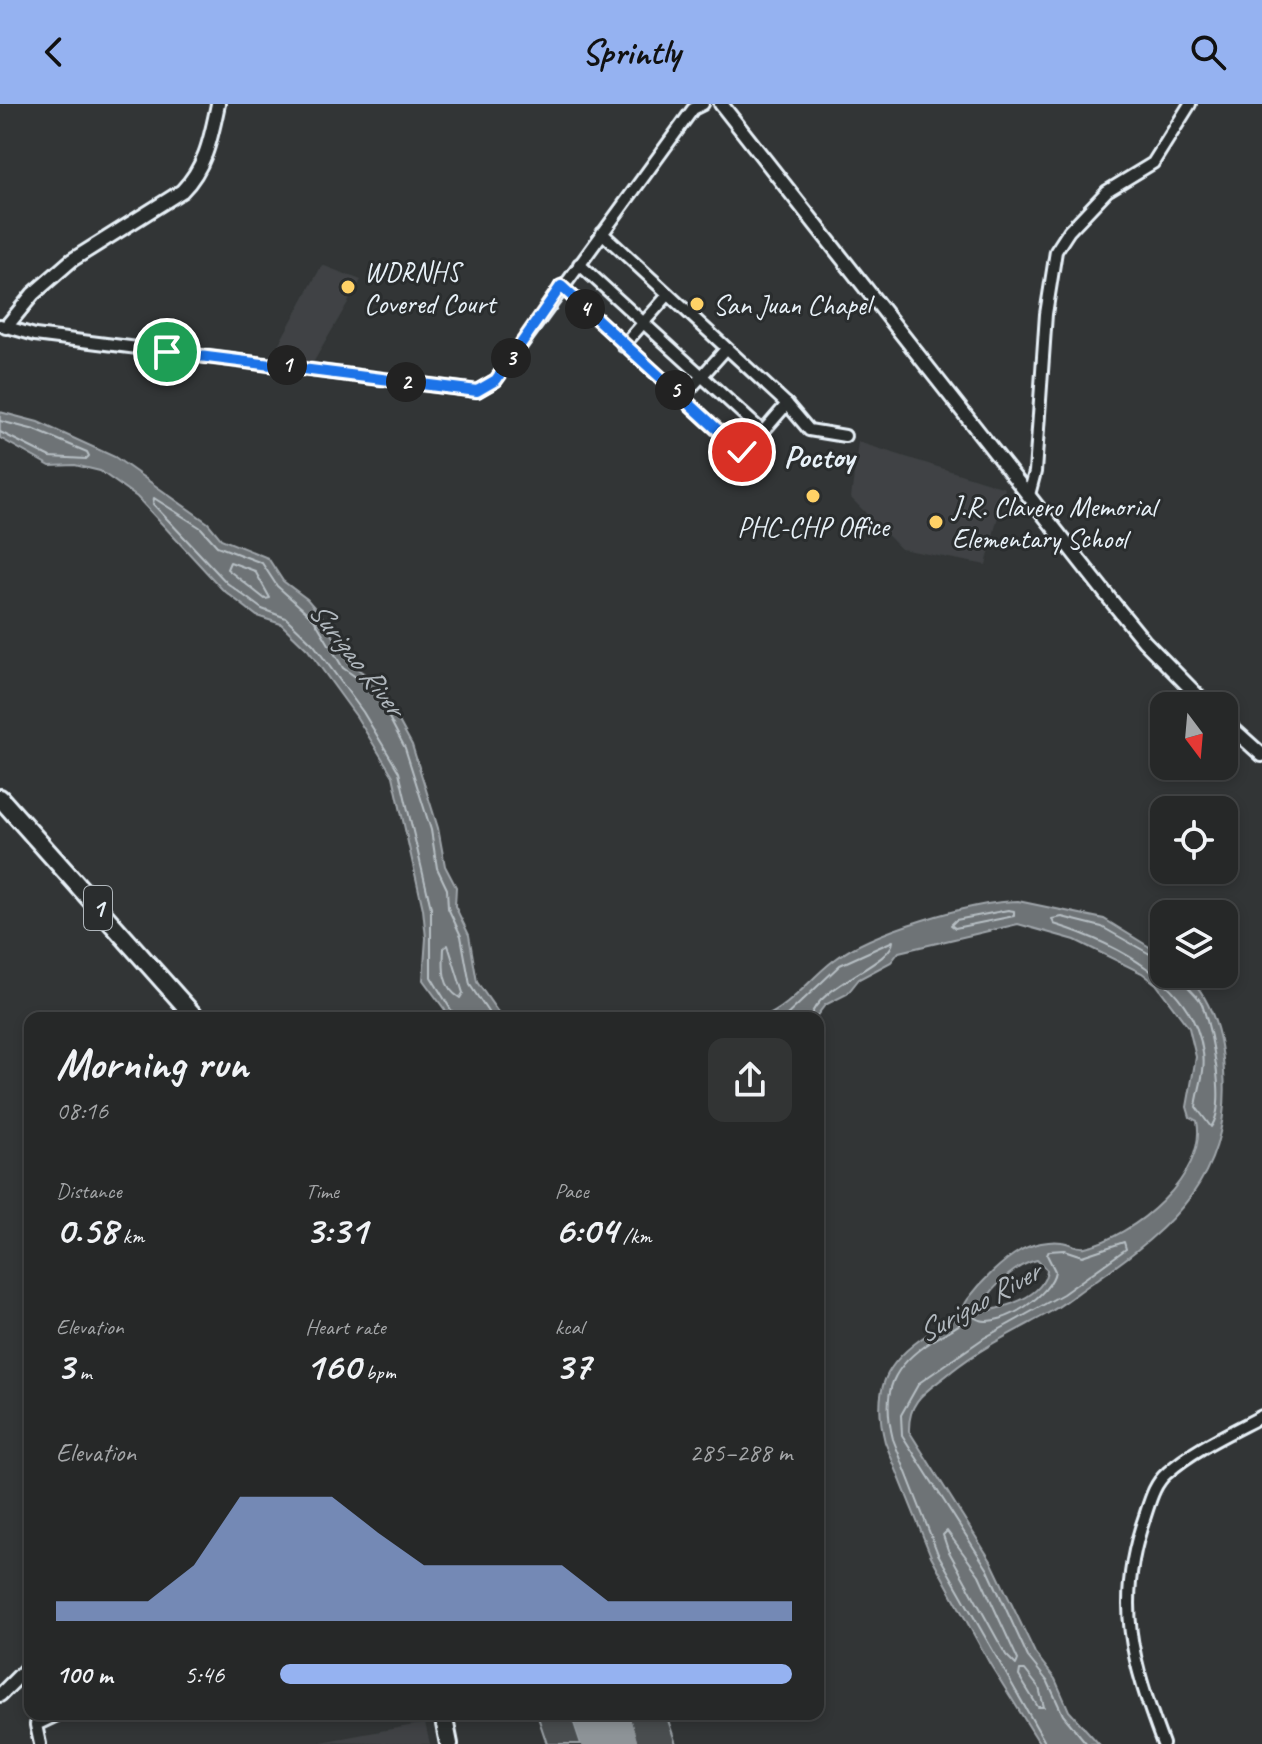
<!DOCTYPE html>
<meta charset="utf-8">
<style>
body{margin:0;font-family:Caveat,sans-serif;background:#323434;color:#f1f3f6;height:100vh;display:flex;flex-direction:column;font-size:30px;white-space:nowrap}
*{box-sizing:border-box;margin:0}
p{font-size:26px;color:#a4a6a8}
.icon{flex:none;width:44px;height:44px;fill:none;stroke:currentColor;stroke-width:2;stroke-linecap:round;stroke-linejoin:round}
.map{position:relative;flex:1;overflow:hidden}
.drawer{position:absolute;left:24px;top:908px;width:800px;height:708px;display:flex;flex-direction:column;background:#262828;border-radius:16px;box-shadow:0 4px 12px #0003,0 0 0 2px #424445}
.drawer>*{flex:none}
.needle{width:52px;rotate:164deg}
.controls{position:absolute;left:1150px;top:588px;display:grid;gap:16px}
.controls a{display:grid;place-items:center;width:88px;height:88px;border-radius:16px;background:#262828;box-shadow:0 4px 12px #0003,0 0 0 2px #424445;font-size:40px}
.pin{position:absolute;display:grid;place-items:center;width:68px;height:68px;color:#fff;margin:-34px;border:4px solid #fff;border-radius:50%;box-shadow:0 2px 8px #0007}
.km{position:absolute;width:40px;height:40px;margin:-20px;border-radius:50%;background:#222;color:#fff;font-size:22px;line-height:40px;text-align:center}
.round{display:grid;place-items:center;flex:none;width:84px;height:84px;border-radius:16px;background:#323434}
.summary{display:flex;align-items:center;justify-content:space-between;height:136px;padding:0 32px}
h1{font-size:44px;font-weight:700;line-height:60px}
.stats{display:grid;grid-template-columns:repeat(3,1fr);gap:12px;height:136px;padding:8px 32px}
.stats div{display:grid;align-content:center}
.stats b{font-size:40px;font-weight:700}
.stats small{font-size:22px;font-weight:400}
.stats p{font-size:22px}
.chart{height:224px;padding:16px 32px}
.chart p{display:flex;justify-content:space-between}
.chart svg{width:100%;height:144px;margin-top:8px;fill:#95b2f1;opacity:.7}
ul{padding:0 32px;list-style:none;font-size:26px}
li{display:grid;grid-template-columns:128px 96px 1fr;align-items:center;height:60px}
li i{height:20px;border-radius:10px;background:#95b2f1}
header{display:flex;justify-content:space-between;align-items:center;height:104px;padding:0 32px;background:#95b2f1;color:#111;font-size:36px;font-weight:700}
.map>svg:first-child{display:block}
.built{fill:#3f4244}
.green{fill:#494d4f;stroke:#989fa4;stroke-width:2}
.water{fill:#6e7376;stroke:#9fa5aa;stroke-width:2;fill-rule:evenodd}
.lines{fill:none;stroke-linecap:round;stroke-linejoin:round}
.shore{stroke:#b7bfc4;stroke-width:2}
.runway{stroke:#8d9397;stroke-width:54}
.minor-casing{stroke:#e8f1f8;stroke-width:16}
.tertiary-casing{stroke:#e8f1f8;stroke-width:18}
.trunk-casing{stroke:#e8f1f8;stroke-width:22}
.minor{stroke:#2a2d2e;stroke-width:10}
.tertiary{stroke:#2a2d2e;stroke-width:12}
.trunk{stroke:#2a2d2e;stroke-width:16}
.route-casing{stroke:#fff;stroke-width:16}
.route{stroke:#1a73e8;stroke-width:10}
.poi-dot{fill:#ffd166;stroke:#2a2d2e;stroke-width:3}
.labels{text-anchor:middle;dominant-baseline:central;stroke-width:6;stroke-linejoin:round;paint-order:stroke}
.shield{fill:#2a2d2e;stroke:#afb6bb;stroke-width:2}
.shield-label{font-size:26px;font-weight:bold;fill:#e8f1f8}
.poi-label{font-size:28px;fill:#e8f1f8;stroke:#2a2d2e;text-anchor:start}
.water-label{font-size:30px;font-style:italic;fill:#b1b8be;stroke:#2a2d2e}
.quarter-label{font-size:32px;font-weight:bold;fill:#e8f1f8;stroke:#2a2d2e}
</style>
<header><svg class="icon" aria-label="back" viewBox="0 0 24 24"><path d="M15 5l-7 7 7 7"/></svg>Sprintly<svg class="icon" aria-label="search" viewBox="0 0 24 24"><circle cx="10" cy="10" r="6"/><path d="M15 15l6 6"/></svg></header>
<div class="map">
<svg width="1262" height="1640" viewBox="0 0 1262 1640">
<rect width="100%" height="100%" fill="#323536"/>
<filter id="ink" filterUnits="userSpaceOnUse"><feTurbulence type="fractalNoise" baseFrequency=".0125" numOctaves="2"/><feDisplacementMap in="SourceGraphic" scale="16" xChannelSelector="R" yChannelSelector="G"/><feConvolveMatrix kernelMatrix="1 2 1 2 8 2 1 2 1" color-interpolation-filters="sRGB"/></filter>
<g filter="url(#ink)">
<g class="built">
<polygon points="322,161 361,176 313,259 271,254"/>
<polygon points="858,338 1005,384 986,461 901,445 851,394"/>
<polygon points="537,1610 666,1610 676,1640 547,1640"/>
<polygon points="425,1619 430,1640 321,1638 364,1630"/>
</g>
<g class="green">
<polygon points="537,1610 571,1610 581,1640 547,1640"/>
<polygon points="628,1610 666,1610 676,1640 637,1640"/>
</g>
<g class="water">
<polygon points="0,308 38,318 115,353 208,419 221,435 268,454 283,477 307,495 321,511 349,559 372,575 383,588 412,641 438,724 445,762 456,783 455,802 469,831 477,878 502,914 451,914 423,876 426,834 423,805 393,672 356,612 308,546 281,520 257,512 222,485 137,393 100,367 75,361 50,362 0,334"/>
<path d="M1018,797L1104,815L1164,852V870H1186C1213,896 1222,931 1224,968C1232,1071 1173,1123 1095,1177C1078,1188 1063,1201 1045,1211C1012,1229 981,1244 952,1267C930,1286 908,1293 909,1327L991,1457L1035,1549L1055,1575L1069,1607L1099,1640H1040L990,1560L931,1452L885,1338C872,1286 884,1259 928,1230C937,1224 951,1219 959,1211C963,1207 964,1200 968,1195C981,1178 1002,1157 1021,1146C1032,1140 1050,1136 1062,1138C1071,1139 1077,1145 1085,1143C1133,1133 1208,1071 1197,1017L1190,1013L1187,1003L1196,953L1189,924L1156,880L1142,869L1075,836L1018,820L899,848L891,858L859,875L847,890L825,901L815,914H762C792,902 808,876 833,857C870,828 970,798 1018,797ZM1037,1156L1047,1166C1044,1194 1002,1204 979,1209C987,1187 1014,1161 1037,1156Z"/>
</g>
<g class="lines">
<g class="shore">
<polyline points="0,317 35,326 87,348 89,352 86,355 50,353 0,328"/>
<polygon points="230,458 255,467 270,494 265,495 227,465"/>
<polygon points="1008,806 1014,807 1014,812 955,824 951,821 956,816"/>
<path d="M448,841L463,889L460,894C441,883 443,863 444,844Z"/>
<path d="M1164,858L1102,823L1062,813L1052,815L1054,820C1115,839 1194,878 1203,949C1206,967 1198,986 1196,1003L1211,1023C1228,1000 1211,927 1202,900C1197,889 1183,883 1182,870"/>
<polyline points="456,914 431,873 431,804 399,668 363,608 314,541 286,514 262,505 227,479 153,400 154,394 201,424 217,442 262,459 277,482 314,515 343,564 367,581 385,606 405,644 431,726 437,764 447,785 448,804 461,832 470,881 492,914"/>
<path d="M784,914L840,861L893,837C892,860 818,881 810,914"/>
<polygon points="947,1427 979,1471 1018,1556 1016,1561 1006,1551 948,1446 943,1431"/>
<polygon points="1020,1566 1025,1566 1039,1584 1044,1603 1038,1603 1019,1572"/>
<path d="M1046,1640L938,1450L893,1335C881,1287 892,1262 933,1236C945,1228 960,1223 969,1211C973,1212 976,1215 980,1216C1003,1223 1052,1190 1055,1167L1047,1151L1049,1147L1064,1146L1082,1152L1124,1138L1126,1145L1063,1190L984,1234L919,1279L901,1311L902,1331L988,1466L1028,1553L1048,1578L1063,1611L1087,1640"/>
</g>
<polyline class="runway" points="600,1610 610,1640"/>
<defs>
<g id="minor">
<polyline points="579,160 763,328"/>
<polyline points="561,182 739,346 748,345 787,300 602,129"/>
<polyline points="0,221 35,231 477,287 496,276 693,5 703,0"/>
<polyline points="623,242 668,191"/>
<polyline points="683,293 726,245"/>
<polyline points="787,300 809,326 845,332"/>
<polyline points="1029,391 1035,368 1046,210 1056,147 1069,127 1107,87 1153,59 1190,0"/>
<polyline points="40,1640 36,1621 59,1610"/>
<path d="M1163,1640C1132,1557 1114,1499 1145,1412C1150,1397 1154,1380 1167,1369C1194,1345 1230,1329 1262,1312"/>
</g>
<g id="tertiary">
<polyline points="721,0 1113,499 1144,537 1208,602"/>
<path d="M6,223L33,190L72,156L182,87C206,63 211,33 218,0"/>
<polyline points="1224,617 1262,651"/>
<polyline points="0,1591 30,1561"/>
</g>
<g id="trunk">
<polyline points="0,694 196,914"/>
<polyline points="443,1610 449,1640"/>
</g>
</defs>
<use href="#minor" class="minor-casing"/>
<use href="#tertiary" class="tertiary-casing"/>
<use href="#trunk" class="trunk-casing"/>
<use href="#minor" class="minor"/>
<use href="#tertiary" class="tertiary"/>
<use href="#trunk" class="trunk"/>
</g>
</g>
<g class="lines" filter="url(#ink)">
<defs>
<polyline id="route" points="167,248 477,287 496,276 561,182 742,348"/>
</defs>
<use href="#route" class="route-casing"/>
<use href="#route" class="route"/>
</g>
<g class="poi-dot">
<circle cx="348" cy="183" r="8"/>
<circle cx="697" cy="200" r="8"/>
<circle cx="813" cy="392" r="8"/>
<circle cx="936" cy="418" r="8"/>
</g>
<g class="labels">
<rect class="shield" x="84" y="782" width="28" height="44" rx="6"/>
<g class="shield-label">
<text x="98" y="804">1</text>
</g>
<g class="poi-label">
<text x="364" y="167">WDRNHS<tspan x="364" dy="32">Covered Court</tspan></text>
<text x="713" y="200">San Juan Chapel</text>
<text x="952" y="402">J.R. Clavero Memorial<tspan x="952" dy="32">Elementary School</tspan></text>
<text x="813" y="422" text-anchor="middle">PHC-CHP Office</text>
</g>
<g class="water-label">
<text transform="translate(357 554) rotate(52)">Surigao River</text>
<text transform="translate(978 1198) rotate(-29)">Surigao River</text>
</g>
<g class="quarter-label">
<text x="819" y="352">Poctoy</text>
</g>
</g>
</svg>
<div class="controls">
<a><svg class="needle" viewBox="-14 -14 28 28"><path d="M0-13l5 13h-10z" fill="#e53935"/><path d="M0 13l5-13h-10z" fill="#a4a6a8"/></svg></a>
<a><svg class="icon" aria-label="locate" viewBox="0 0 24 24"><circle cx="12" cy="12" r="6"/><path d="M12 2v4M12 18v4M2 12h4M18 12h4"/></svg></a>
<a><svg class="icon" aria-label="layers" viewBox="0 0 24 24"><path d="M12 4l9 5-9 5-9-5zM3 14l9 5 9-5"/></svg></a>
</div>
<div class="pin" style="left:167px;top:248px;background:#1e9e55"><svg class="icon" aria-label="arrive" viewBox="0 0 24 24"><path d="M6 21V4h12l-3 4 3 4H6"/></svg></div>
<div class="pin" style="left:742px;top:348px;background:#d93025"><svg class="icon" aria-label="check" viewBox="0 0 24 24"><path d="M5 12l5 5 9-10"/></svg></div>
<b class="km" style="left:287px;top:261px">1</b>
<b class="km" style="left:406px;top:278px">2</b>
<b class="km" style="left:511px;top:254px">3</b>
<b class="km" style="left:585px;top:205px">4</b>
<b class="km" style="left:675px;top:286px">5</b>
<section class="drawer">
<div class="summary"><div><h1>Morning run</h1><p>08:16</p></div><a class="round"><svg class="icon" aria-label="share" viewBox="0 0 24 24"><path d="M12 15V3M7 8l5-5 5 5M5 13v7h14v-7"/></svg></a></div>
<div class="stats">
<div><p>Distance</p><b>0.58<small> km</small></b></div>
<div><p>Time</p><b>3:31</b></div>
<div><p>Pace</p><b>6:04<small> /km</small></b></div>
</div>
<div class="stats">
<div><p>Elevation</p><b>3<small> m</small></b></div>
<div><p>Heart rate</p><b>160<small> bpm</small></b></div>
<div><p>kcal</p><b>37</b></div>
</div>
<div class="chart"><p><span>Elevation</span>285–288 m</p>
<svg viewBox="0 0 160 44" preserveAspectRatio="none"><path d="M0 44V38L10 38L20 38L30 27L40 6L50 6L60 6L70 17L80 27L90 27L100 27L110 27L120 38L130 38L140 38L150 38L160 38V44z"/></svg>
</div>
<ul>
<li><b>100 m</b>5:46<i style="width:100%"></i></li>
</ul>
</section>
</div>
